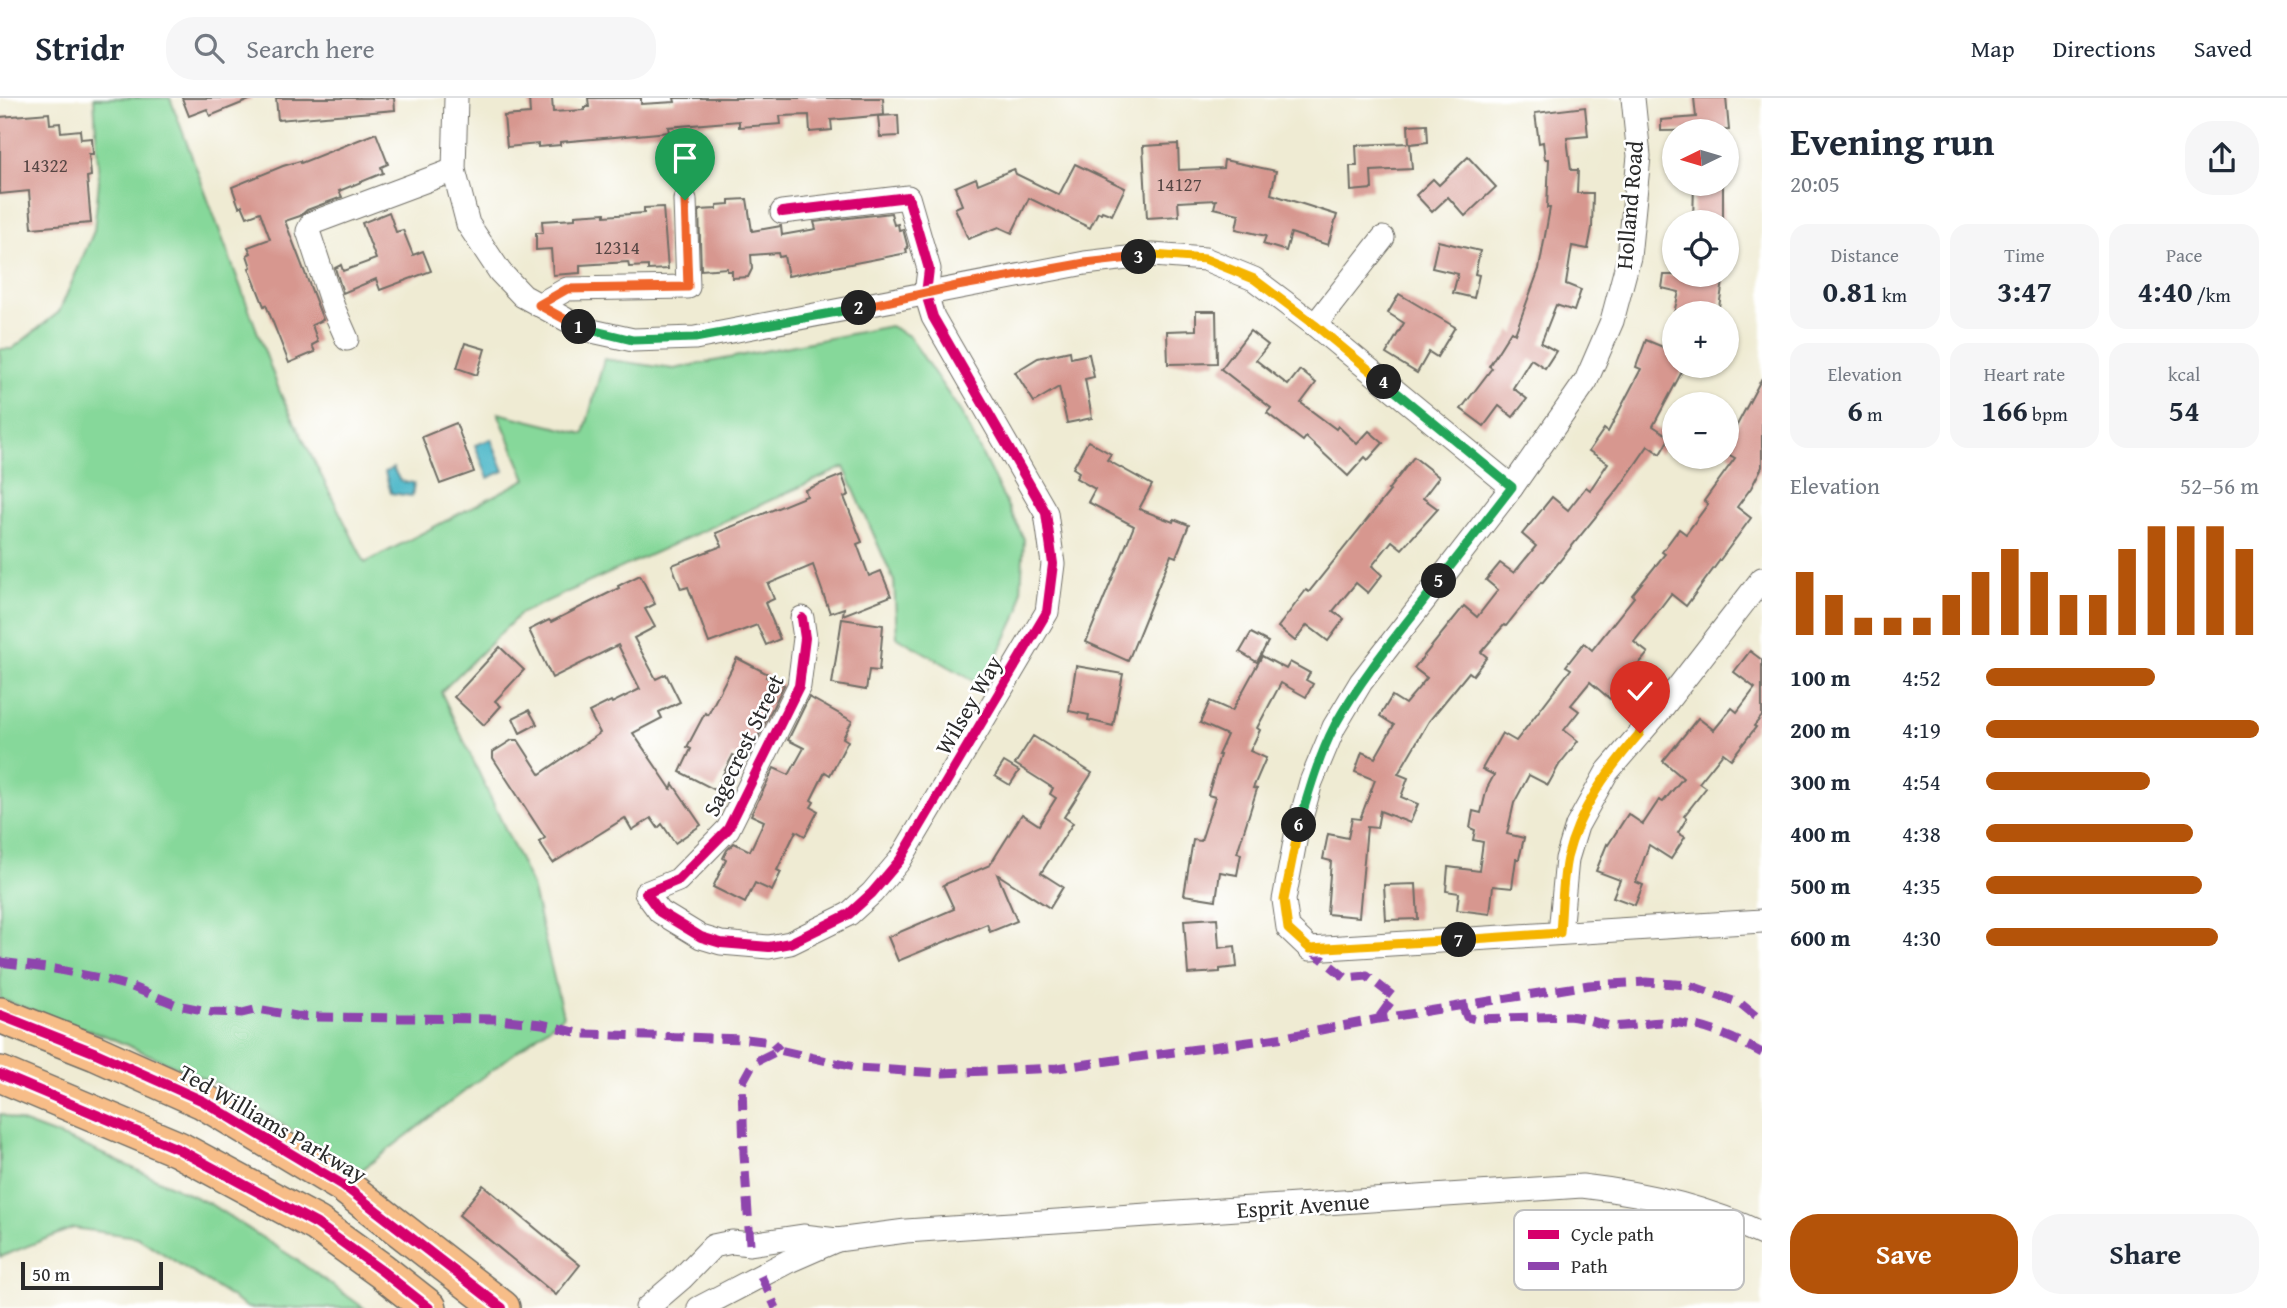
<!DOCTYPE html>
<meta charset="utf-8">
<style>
body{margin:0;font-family:"Gentium Book Plus",serif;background:#f6f6f7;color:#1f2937;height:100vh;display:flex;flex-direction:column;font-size:26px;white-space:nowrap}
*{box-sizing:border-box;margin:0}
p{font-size:23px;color:#747a83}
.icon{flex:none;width:38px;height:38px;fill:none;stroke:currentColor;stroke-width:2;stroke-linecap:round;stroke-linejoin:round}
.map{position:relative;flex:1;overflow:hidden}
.panel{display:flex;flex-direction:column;background:#fff;width:525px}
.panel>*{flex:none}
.needle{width:46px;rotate:265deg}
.controls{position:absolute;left:1662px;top:21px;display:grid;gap:14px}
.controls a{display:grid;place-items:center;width:77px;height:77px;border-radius:50%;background:#fff;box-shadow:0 2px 5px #0004;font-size:35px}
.scale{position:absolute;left:21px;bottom:18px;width:142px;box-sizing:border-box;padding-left:7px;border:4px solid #2b2b2b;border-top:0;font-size:19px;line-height:24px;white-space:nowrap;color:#2b2b2b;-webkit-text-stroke:5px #fff;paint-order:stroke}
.pin{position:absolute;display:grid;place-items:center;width:60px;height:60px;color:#fff;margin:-72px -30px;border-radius:50% 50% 50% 0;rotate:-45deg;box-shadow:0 0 7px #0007}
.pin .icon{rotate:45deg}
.km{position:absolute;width:35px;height:35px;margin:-18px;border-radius:50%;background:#222;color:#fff;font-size:19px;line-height:35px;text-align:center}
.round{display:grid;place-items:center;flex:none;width:74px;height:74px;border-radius:28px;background:#f6f6f7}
.headline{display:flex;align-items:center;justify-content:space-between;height:119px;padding:0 28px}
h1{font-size:38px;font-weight:700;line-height:52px}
.metrics{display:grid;grid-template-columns:repeat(3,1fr);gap:10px;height:119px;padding:7px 28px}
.metrics div{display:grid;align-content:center;border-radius:18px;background:#f6f6f7;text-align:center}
.metrics b{font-size:30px;font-weight:700}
.metrics small{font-size:19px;font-weight:400}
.metrics p{font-size:19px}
.chart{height:196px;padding:14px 28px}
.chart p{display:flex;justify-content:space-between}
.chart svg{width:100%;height:126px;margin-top:7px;stroke:#b45309;stroke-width:6}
.cta{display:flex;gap:14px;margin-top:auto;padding:14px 28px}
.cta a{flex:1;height:80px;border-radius:28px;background:#b45309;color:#fff;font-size:28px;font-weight:700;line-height:80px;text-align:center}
.cta a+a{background:#f6f6f7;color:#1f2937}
ul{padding:0 28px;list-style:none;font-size:23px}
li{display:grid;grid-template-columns:112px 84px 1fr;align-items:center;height:52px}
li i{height:18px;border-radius:9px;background:#b45309}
header{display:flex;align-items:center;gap:42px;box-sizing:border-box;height:98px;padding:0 35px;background:#fff;border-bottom:2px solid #e0e1e3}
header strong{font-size:33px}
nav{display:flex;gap:38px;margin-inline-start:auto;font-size:24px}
.search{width:490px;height:63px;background:#f6f6f7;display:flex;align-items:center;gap:18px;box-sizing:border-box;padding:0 24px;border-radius:28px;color:#747a83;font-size:26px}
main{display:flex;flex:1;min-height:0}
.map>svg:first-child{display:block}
.green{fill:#86d89a;stroke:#588262;stroke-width:2}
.water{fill:#4ab6c7;stroke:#3a7079;stroke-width:2}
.building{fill:#d7978f}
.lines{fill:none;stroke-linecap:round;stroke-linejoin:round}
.street-casing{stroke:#706e66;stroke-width:25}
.primary-casing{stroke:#706e66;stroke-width:38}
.street{stroke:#fff;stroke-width:23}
.primary{stroke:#f7bd88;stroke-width:35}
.quiet{stroke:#8e44ad;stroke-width:9;stroke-dasharray:18 9;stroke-linecap:butt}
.cycleway-casing{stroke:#fff;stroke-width:15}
.cycleway{stroke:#d6006c;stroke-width:10}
.split-1-casing{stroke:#fff;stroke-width:14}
.split-2-casing{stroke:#fff;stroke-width:14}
.split-3-casing{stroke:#fff;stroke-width:14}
.split-4-casing{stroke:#fff;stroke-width:14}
.split-5-casing{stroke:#fff;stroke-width:14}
.split-6-casing{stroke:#fff;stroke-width:14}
.split-7-casing{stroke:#fff;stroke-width:14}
.split-8-casing{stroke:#fff;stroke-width:14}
.split-1{stroke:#f0652b;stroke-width:9}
.split-2{stroke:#22a559;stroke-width:9}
.split-3{stroke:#f0652b;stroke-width:9}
.split-4{stroke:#f5b400;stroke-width:9}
.split-5{stroke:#22a559;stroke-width:9}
.split-6{stroke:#22a559;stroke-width:9}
.split-7{stroke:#f5b400;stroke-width:9}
.split-8{stroke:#f5b400;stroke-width:9}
.labels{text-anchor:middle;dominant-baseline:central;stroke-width:5;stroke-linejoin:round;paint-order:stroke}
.number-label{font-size:19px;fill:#564644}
.street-label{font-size:23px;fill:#2b2b2b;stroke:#fff}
.key{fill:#fff;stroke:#bfbfbf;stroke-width:2}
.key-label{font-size:19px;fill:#2b2b2b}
</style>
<header>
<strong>Stridr</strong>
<div class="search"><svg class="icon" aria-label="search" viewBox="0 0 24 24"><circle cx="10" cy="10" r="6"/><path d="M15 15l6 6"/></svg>Search here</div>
<nav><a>Map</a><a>Directions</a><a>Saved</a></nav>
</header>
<main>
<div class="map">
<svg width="1762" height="1210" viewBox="0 0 1762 1210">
<rect width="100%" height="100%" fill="#fff"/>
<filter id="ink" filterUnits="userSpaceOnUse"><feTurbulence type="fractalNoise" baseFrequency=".0143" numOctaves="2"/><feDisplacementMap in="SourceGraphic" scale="14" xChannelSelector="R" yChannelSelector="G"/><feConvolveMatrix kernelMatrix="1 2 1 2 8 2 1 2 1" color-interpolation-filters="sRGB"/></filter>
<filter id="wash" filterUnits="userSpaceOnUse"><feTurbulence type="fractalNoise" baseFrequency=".00686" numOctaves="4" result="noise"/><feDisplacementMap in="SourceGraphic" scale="28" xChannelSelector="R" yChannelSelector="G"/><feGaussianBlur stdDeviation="1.57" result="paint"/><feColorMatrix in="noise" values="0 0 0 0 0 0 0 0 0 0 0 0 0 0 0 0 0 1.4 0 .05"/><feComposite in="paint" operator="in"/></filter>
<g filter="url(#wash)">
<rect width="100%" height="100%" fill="#efebd3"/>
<g class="green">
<polygon points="94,0 170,0 281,297 365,465 526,381 498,315 584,336 604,261 674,271 890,228 909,238 962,316 1024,441 1020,511 983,588 897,539 894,483 844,369 521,515 441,594 532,788 563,918 359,1074 219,987 106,938 0,901 0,251 12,251 59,214 94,133 99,83"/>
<polygon points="0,1016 83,1047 210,1106 294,1160 364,1210 248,1210 137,1139 73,1130 0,1159"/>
</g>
<g class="water">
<polygon points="491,341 504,373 488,380 475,347"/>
<polygon points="393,370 400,383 414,385 412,398 391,395 385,374"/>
</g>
<g id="blocks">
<g class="building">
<polygon points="182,0 252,0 252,1 210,18 207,11 189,18"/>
<polygon points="276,0 394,0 395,12 278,22"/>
<polygon points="529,0 552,0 553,14 585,12 585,9 589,9 588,0 641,0 641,6 675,4 674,0 883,0 884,17 831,22 832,32 810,34 809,17 780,18 781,26 739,29 739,23 668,29 669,34 560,44 560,47 538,49 538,46 507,49 504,18 530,16"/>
<polygon points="1694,0 1726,0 1729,32 1661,33 1661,22 1696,19"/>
<polygon points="1585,9 1588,38 1567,40 1571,72 1578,72 1577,95 1593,95 1592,130 1588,151 1572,148 1566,186 1581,192 1574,213 1556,207 1541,245 1556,253 1545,270 1531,261 1513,290 1527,301 1513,319 1499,308 1484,328 1461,311 1492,270 1489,268 1511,233 1515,236 1539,171 1550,110 1547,110 1549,61 1545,61 1543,44 1539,45 1535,15"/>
<polygon points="49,15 50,26 60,25 61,34 80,32 81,41 92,40 93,56 89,56 91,78 87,79 91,125 32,130 29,93 0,96 0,19"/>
<polygon points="898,17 899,38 880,39 878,18"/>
<polygon points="1427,26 1428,44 1410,46 1412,71 1371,73 1372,91 1351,93 1350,68 1357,68 1356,47 1409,45 1408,27"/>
<polygon points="376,35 388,66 381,69 383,75 339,93 342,99 307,112 300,118 285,123 323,222 312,227 318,244 312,247 315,254 289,265 266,207 264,208 249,170 251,169 247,157 251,155 248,149 270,141 260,114 247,119 242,107 239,109 232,89 283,68 300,63 301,65"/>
<polygon points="1178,46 1179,72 1223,70 1224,62 1276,73 1271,96 1337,117 1328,147 1291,135 1286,153 1263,146 1266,138 1236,131 1239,116 1214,110 1216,102 1178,104 1179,118 1147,120 1143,48"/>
<polygon points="1468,59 1496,89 1465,118 1448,99 1432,114 1416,97 1433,81 1439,87"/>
<polygon points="1075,66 1125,90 1112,117 1102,113 1101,115 1098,114 1090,130 1029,100 1012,135 999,129 968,141 955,110 962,107 955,89 976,80 978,86 1014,71 1016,76 1059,97"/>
<polygon points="1694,86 1723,86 1723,124 1693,124"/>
<polygon points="747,101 752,133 781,128 782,137 816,131 814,124 891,115 894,127 898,126 899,132 903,131 908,150 906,151 907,155 788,178 784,158 779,159 778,155 751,157 752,171 748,179 732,180 732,173 727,173 727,170 701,172 699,112 717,111 717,107 729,106 729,102"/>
<polygon points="663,109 668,171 648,172 648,168 629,169 628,164 580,167 580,175 553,177 551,151 536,152 536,135 543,135 542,123 575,121 575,117 605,115 605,118 644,115 644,110"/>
<polygon points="389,114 396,134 403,132 413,157 423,153 431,173 380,192 376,181 343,195 335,170 341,167 343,173 376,161 362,125"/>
<polygon points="1438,143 1480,153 1475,176 1479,177 1474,200 1453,195 1458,176 1432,170"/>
<polygon points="1664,177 1724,177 1719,209 1707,208 1706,215 1674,215 1679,194 1662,190"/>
<polygon points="1399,196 1455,229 1437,259 1429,254 1417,275 1386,256 1404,225 1388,215"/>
<polygon points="1196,213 1216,213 1217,265 1168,266 1167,233 1196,232"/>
<polygon points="1250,233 1268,247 1256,262 1288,287 1300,272 1316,285 1301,305 1336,331 1338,328 1357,346 1369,333 1383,345 1368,362 1365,359 1348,378 1306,339 1303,343 1267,315 1271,310 1221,271"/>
<polygon points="1646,242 1675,254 1675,268 1685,268 1653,328 1670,339 1660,356 1648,348 1619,390 1542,485 1541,484 1506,528 1504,527 1481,554 1487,559 1473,577 1469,574 1429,623 1398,676 1408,680 1401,699 1418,706 1410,725 1380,713 1377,730 1367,729 1359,819 1327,816 1331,763 1323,761 1328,736 1348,740 1352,720 1360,721 1375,682 1355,674 1362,654 1375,660 1394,627 1380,618 1392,598 1405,606 1427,580 1414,570 1464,508 1477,519 1498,492 1486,482 1500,465 1514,475 1536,448 1522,436 1552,399 1568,412 1586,389 1590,392 1608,365 1589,353 1604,331 1608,334 1641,271 1636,269"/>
<polygon points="465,245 485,251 477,277 457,270"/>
<polygon points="1070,253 1071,260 1089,256 1094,279 1085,281 1092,320 1067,325 1059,289 1034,304 1015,274 1038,260"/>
<polygon points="1762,280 1762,369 1751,390 1737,409 1751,420 1686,508 1671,496 1648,526 1634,544 1648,555 1610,601 1590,584 1571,607 1579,613 1564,632 1578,643 1559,667 1548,687 1529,677 1514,705 1507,736 1524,740 1519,761 1516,761 1512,790 1493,788 1490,816 1457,812 1459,795 1446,793 1448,769 1479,773 1483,744 1473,742 1475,732 1470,730 1473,713 1481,715 1487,690 1494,677 1482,671 1502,635 1516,643 1571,571 1566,568 1584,545 1592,552 1634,499 1632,497 1665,456 1662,454 1679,431 1686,436 1708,406 1704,403 1735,360 1728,356 1733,347 1728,344"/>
<polygon points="456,325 474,374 440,386 422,339"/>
<polygon points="1088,343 1111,356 1107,362 1152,387 1139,411 1173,424 1174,421 1189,427 1176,459 1171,457 1128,563 1086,544 1134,428 1088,404 1095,391 1076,380 1079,374 1073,370"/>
<polygon points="1414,359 1439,379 1423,400 1438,411 1402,451 1392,443 1372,468 1382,477 1368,495 1356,485 1333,513 1344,521 1328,543 1307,527 1295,543 1278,529 1306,492 1309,494 1390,393 1388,392"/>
<polygon points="842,377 849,397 844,399 862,444 857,446 869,478 881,473 891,498 843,517 844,510 830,515 813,467 768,486 774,501 765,505 780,541 766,547 757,527 709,545 688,489 681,491 672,467 722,448 716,435 807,398 805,392"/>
<polygon points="640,477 655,506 645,511 655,529 634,540 656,581 666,576 680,604 659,614 662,620 633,635 671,691 673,686 701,727 675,745 662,726 658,730 651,720 632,732 625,720 553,765 539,744 545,740 493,660 493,654 512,642 518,642 540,676 600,635 589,614 611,603 612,605 640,591 618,547 552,580 529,532 549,522 551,524 619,490 618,488"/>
<polygon points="842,521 883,527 879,573 869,572 866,592 832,586"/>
<polygon points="1251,535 1268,544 1257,564 1240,554"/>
<polygon points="500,549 524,572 495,603 501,608 484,627 454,599"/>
<polygon points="1750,553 1762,562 1762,618 1754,628 1756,629 1731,661 1723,655 1699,685 1706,690 1684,718 1687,720 1678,735 1685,739 1671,761 1649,747 1636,784 1643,787 1635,807 1613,799 1620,782 1596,773 1607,746 1608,747 1628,716 1643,726 1659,702 1663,704 1683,680 1663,663 1698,620 1714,632 1732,610 1737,614 1755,590 1734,574"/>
<polygon points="1262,558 1286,571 1290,564 1310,575 1306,582 1313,586 1306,599 1281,585 1257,630 1260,632 1250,653 1266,660 1253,690 1257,691 1237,755 1241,756 1237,777 1220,774 1216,802 1184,797 1193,742 1201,743 1215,699 1208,697 1220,657 1218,657 1227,637 1200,625 1210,603 1232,613"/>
<polygon points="737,560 768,576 766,579 784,587 746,663 733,657 715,692 680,674 691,651 687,649 705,615 708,617"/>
<polygon points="1076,568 1123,576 1113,628 1088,622 1089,617 1069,613"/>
<polygon points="809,599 852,623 843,640 848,643 830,677 825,674 811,702 814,704 811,709 818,713 805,738 796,733 777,772 781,774 772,793 755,785 745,805 713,789 726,762 723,760 727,752 734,745 750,753 764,723 751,717 774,670 789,677 804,650 788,642"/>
<polygon points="529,612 537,626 520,635 513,620"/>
<polygon points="1033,638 1092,675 1064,719 1073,725 1041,775 1063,789 1050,810 997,776 1017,823 990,834 987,826 898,863 888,839 954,811 943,787 990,767 1022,716 1039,727 1056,700 1050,696 1053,690 1015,666"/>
<polygon points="1004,664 1019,673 1010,687 995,678"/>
<polygon points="1416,786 1418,821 1386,822 1384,787"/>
<polygon points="1217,820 1219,850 1235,848 1237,869 1220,871 1220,874 1188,876 1184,822"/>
<polygon points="483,1087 580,1167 556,1197 459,1117"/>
</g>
</g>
</g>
<g filter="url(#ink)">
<use href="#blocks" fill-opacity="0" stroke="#706e66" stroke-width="2"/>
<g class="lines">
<defs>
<g id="street">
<polyline points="456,0 454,72 468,126 500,174 523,198 578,228 592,233 633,242 695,240 1085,165 1153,157 1205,161 1254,181 1315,227 1512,389"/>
<polyline points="1633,0 1639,58 1629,159 1612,223 1586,283 1512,389 1361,584 1334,629 1311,684 1296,738 1284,802 1288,830 1310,851 1762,823"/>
<polyline points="782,114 908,99 929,171 926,196 933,219 1046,415 1053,466 1047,514 900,762 872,795 849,816 790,845 769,849 721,845 701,839 660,814 646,795 678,782 728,731 799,588 805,540 802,520"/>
<polyline points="539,207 567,191 688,189 685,102"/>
<polyline points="1315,227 1383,140"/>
<polyline points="347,241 333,209 308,133 312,125 454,72"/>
<polyline points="1560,835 1567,761 1577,728 1607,674 1662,610 1762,481"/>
<path d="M647,1210L682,1180L713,1148L732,1144L750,1146L803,1138L837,1142L906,1133L1582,1088C1643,1095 1706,1109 1762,1136"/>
<polyline points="699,1210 789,1163 837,1142"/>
</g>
<g id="primary">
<polyline points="0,917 96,955 203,1003 343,1087 502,1210"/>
<polyline points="0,976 178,1051 317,1126 382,1173 429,1210"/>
</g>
</defs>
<use href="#street" class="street-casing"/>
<use href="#primary" class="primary-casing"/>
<use href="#street" class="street"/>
<use href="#primary" class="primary"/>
<g class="quiet">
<polyline points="1310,851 1346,880 1367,878 1394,899 1378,921"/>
<polyline points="0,864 55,871 99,880 132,889 177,907 212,914 242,915 258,911 296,918 314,919 498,921 542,926 583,936 746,941 772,944 779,952"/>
<path d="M1463,909L1467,919L1475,921L1568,918C1583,919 1596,925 1610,928C1622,930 1650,924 1664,924C1698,924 1733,939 1762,955"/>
<polyline points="750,1146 744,1056 742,985 753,965 779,952 858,970 940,975 1057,970 1285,939 1378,921 1589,887 1646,884 1689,887 1741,906 1762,923"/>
<polyline points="761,1178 776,1210"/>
</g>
<defs>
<g id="cycleway">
<polyline points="782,114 908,99 929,171 926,196 933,219 1046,415 1053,466 1047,514 900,762 872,795 849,816 790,845 769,849 721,845 701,839 660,814 646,795 678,782 728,731 799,588 805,540 802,520"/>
<polyline points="0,917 96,955 203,1003 343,1087 502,1210"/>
<polyline points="0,976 178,1051 317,1126 382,1173 429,1210"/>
</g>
</defs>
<use href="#cycleway" class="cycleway-casing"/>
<use href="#cycleway" class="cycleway"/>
</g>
</g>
<g class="lines" filter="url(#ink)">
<defs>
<polyline id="split-1" points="579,229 539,207 567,191 688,189 685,102"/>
<polyline id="split-2" points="579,229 633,242 695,240 859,210"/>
<polyline id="split-3" points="859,210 957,188 1085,165 1139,159"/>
<polyline id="split-4" points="1139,159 1153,157 1205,161 1254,181 1315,227 1384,284"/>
<polyline id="split-5" points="1384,284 1512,389 1439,483"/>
<path id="split-6" d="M1299,727C1309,693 1319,658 1335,627C1364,575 1403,530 1439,483"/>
<polyline id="split-7" points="1299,727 1284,802 1288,831 1310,851 1459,842"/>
<path id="split-8" d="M1459,842L1560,835C1562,811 1562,784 1567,760C1579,711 1608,672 1640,635"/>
</defs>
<use href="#split-1" class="split-1-casing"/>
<use href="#split-2" class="split-2-casing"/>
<use href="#split-3" class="split-3-casing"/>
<use href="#split-4" class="split-4-casing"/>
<use href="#split-5" class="split-5-casing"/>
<use href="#split-6" class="split-6-casing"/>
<use href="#split-7" class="split-7-casing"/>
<use href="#split-8" class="split-8-casing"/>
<use href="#split-1" class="split-1"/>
<use href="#split-2" class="split-2"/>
<use href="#split-3" class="split-3"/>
<use href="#split-4" class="split-4"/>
<use href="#split-5" class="split-5"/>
<use href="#split-6" class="split-6"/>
<use href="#split-7" class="split-7"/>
<use href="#split-8" class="split-8"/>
</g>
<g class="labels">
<g class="number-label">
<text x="45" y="67">14322</text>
<text x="1179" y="86">14127</text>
<text x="617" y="149">12314</text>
</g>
<g class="street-label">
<text transform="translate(1629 107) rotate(-85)">Holland Road</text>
<text transform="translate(968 607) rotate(-60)">Wilsey Way</text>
<text transform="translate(743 647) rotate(-64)">Sagecrest Street</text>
<text transform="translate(273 1025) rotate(30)">Ted Williams Parkway</text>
<text transform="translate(1303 1107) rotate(-4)">Esprit Avenue</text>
</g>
</g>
<rect x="1514" y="1112" width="230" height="80" rx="10" class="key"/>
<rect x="1528" y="1132" width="31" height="9" fill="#d6006c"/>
<rect x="1528" y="1164" width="31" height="8" fill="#8e44ad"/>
<g class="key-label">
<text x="1571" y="1143">Cycle path</text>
<text x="1571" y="1175">Path</text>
</g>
</svg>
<div class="controls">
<a><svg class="needle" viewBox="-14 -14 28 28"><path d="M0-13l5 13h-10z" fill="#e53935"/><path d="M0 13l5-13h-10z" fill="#747a83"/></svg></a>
<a><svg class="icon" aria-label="locate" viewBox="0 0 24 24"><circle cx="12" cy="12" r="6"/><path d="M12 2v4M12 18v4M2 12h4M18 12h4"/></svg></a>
<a>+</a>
<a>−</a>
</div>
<div class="scale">50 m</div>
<div class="pin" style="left:685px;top:102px;background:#1e9e55"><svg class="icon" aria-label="arrive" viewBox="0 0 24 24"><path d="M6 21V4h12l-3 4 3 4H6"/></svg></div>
<div class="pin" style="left:1640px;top:635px;background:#d93025"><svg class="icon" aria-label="check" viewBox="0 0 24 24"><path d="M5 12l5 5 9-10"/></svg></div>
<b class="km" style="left:579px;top:229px">1</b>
<b class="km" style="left:859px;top:210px">2</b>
<b class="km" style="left:1139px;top:159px">3</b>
<b class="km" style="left:1384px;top:284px">4</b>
<b class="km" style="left:1439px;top:483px">5</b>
<b class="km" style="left:1299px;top:727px">6</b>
<b class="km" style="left:1459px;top:842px">7</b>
</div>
<section class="panel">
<div class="headline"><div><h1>Evening run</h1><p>20:05</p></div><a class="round"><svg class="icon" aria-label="share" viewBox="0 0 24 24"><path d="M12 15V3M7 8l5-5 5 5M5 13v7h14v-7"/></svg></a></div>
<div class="metrics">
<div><p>Distance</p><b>0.81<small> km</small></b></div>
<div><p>Time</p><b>3:47</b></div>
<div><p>Pace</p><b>4:40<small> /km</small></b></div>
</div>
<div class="metrics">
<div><p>Elevation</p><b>6<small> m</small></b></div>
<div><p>Heart rate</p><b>166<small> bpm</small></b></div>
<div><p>kcal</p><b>54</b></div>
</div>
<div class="chart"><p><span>Elevation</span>52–56 m</p>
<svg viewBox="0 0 160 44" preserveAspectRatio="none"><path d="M5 44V22M15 44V30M25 44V38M35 44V38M45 44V38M55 44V30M65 44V22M75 44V14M85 44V22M95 44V30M105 44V30M115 44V14M125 44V6M135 44V6M145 44V6M155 44V14"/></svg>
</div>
<ul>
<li><b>100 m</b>4:52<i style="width:62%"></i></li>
<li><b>200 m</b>4:19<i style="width:100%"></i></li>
<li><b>300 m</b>4:54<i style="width:60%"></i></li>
<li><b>400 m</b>4:38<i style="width:76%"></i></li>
<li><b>500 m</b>4:35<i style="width:79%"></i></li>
<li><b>600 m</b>4:30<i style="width:85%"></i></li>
</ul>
<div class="cta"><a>Save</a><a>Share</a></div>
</section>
</main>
